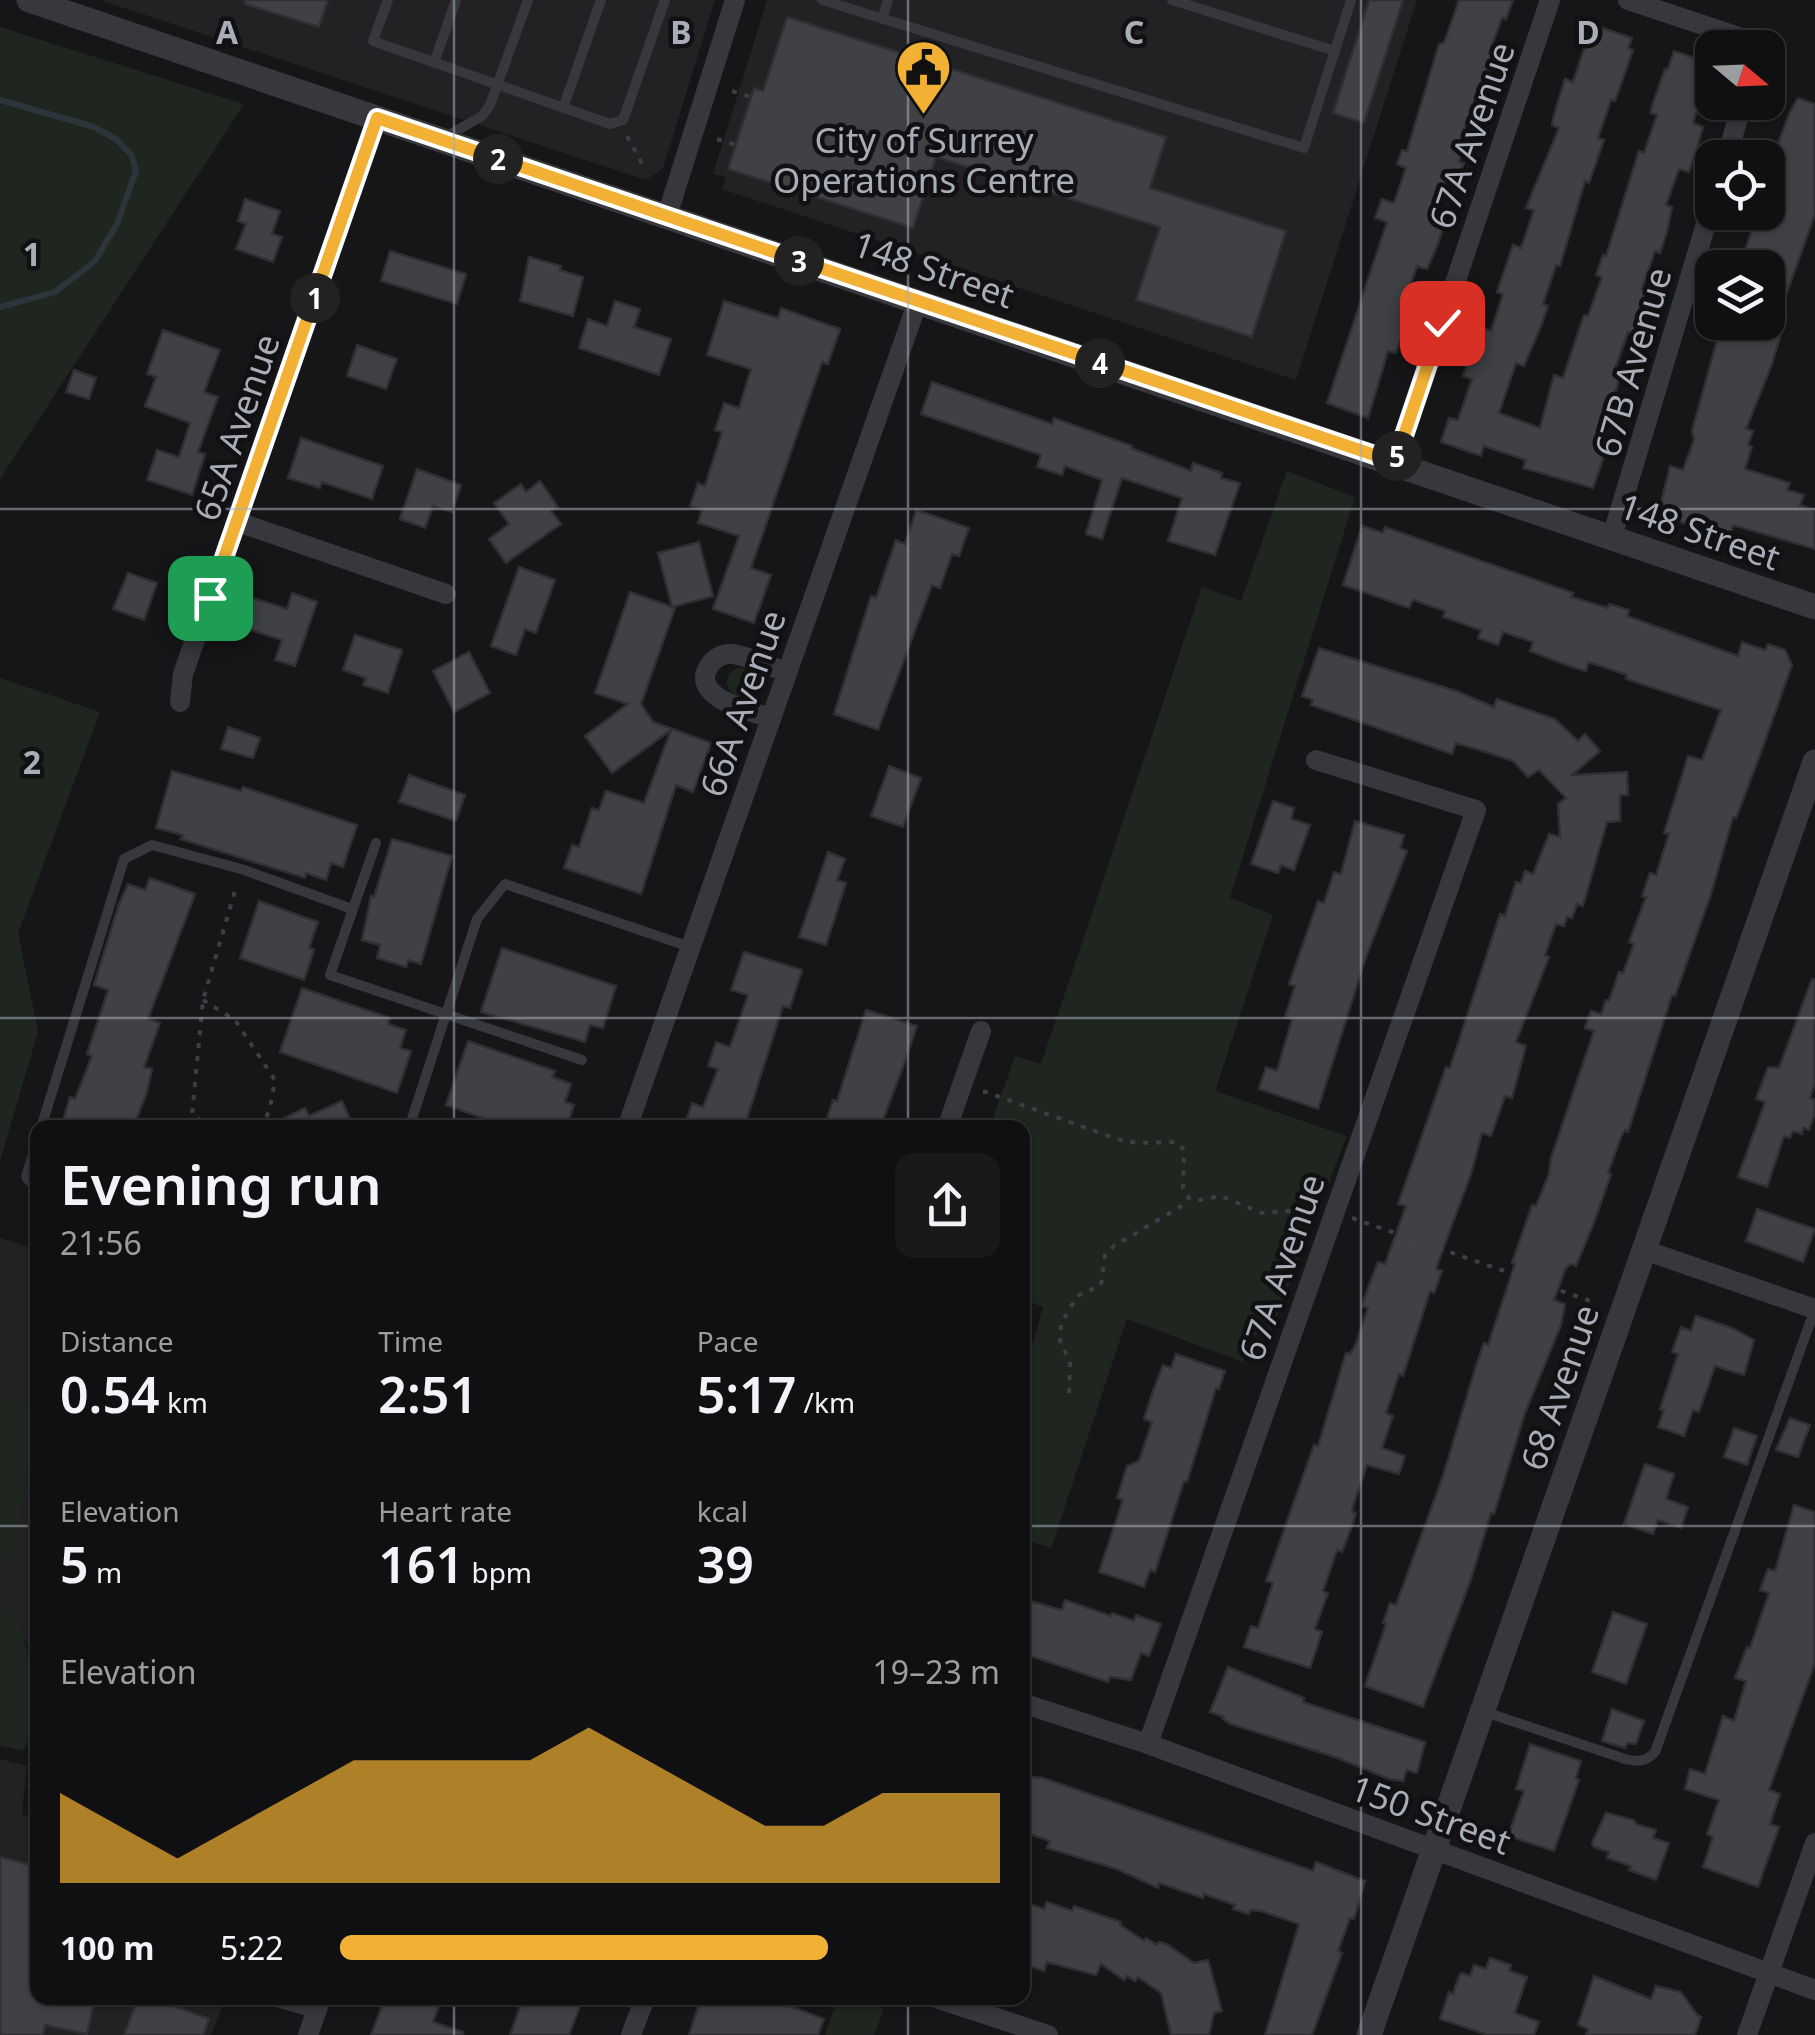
<!DOCTYPE html>
<meta charset="utf-8">
<style>
body{margin:0;font-family:"Noto Sans",sans-serif;background:#19191b;color:#f1f3f6;height:100vh;display:flex;flex-direction:column;font-size:38px;white-space:nowrap}
*{box-sizing:border-box;margin:0}
p{font-size:32px;color:#9c9d9f}
.icon{flex:none;width:55px;height:55px;fill:none;stroke:currentColor;stroke-width:2;stroke-linecap:round;stroke-linejoin:round}
.map{position:relative;flex:1;overflow:hidden}
.panel{position:absolute;left:30px;top:1120px;width:1000px;height:885px;display:flex;flex-direction:column;background:#101012;border-radius:20px;box-shadow:0 2px 8px #0004,0 0 0 2px #303032}
.panel>*{flex:none}
.needle{width:65px;rotate:109deg}
.fabs{position:absolute;left:1695px;top:30px;display:grid;gap:20px}
.fabs a{display:grid;place-items:center;width:90px;height:90px;border-radius:20px;background:#101012;box-shadow:0 2px 8px #0004,0 0 0 2px #303032;font-size:50px}
.pin{position:absolute;display:grid;place-items:center;width:85px;height:85px;color:#fff;margin:-42px;border-radius:20px;box-shadow:0 5px 15px #0006}
.km{position:absolute;width:50px;height:50px;margin:-25px;border-radius:50%;background:#222;color:#fff;font-size:28px;line-height:50px;text-align:center}
.round{display:grid;place-items:center;flex:none;width:105px;height:105px;border-radius:20px;background:#19191b}
.summary{display:flex;align-items:center;justify-content:space-between;height:170px;padding:0 30px}
h1{font-size:55px;font-weight:600;line-height:75px}
.figures{display:grid;grid-template-columns:repeat(3,1fr);gap:15px;height:170px;padding:10px 30px}
.figures div{display:grid;align-content:center}
.figures b{font-size:50px;font-weight:600}
.figures small{font-size:28px;font-weight:400}
.figures p{font-size:28px}
.chart{height:280px;padding:20px 30px}
.chart p{display:flex;justify-content:space-between}
.chart svg{width:100%;height:180px;margin-top:10px;fill:#f2b134;opacity:.7}
ul{padding:0 30px;list-style:none;font-size:32px}
li{display:grid;grid-template-columns:160px 120px 1fr;align-items:center;height:75px}
li i{height:25px;border-radius:12px;background:#f2b134}
.map>svg:first-child{display:block}
.built{fill:#222225}
.green{fill:#1e261f}
.lines{fill:none;stroke-linecap:round;stroke-linejoin:round}
.stream{stroke:#2c353c;stroke-width:6}
.building{fill:#404145;stroke:#303034;stroke-width:2.5}
.path{stroke:#3d3f44;stroke-width:4;stroke-dasharray:5 8;stroke-linecap:butt}
.service{stroke:#37383d;stroke-width:10}
.minor{stroke:#37383d;stroke-width:20}
.tertiary{stroke:#37383d;stroke-width:25}
.route-casing{stroke:#fff;stroke-width:20}
.route{stroke:#f2b134;stroke-width:12}
.grid{fill:none;stroke:#a8adb8;stroke-width:2.5;stroke-opacity:0.55}
.labels{text-anchor:middle;dominant-baseline:central;stroke-width:9;stroke-linejoin:round;paint-order:stroke}
.street-label{font-size:35px;fill:#a8adb8;stroke:#111113}
.poi-label{font-size:35px;fill:#a8adb8;stroke:#111113}
.grid-label{font-size:32px;text-anchor:middle;font-weight:bold;fill:#a8adb8;stroke:#111113;stroke-width:9;stroke-linejoin:round;paint-order:stroke}
</style>
<div class="map">
<svg width="1815" height="2035" viewBox="0 0 1815 2035">
<rect width="100%" height="100%" fill="#161618"/>
<g class="built">
<polygon points="100,0 715,0 663,168 646,180"/>
<polygon points="767,0 1417,0 1296,380 722,189 726,177 713,174"/>
<polygon points="0,1238 37,1250 37,1650 0,1624"/>
<polygon points="0,1759 27,1766 22,1814 37,1820 38,1998 209,1998 224,2002 211,2035 0,2035"/>
</g>
<g class="green">
<polygon points="0,27 244,104 0,479"/>
<polygon points="1287,471 1355,497 1230,898 1273,915 1215,1091 1347,1136 1270,1333 1250,1336 1243,1362 1127,1319 1051,1548 1023,1539 1023,1380 1043,1307 1023,1299 1022,1128 990,1127 1015,1056 1041,1064 1202,587 1241,601"/>
<circle cx="741" cy="682" r="14"/>
<polygon points="0,678 100,712 18,933 38,1032 0,1161"/>
<polygon points="0,1397 38,1406 16,1545 0,1573"/>
<polygon points="0,1607 18,1619 27,1650 35,1725 23,1751 0,1745"/>
<polygon points="838,1998 852,1998 884,2009 874,2035 825,2035"/>
</g>
<g class="lines">
<polyline class="stream" points="0,100 94,127 116,139 132,156 136,171 117,224 95,261 55,292 0,307"/>
</g>
<g class="building">
<polygon points="245,0 328,0 319,27 245,4"/>
<polygon points="1369,0 1403,0 1364,123 1333,113"/>
<polygon points="1459,0 1513,0 1506,19 1502,18 1489,53 1495,55 1488,76 1484,75 1462,135 1467,136 1459,162 1464,163 1456,185 1447,182 1436,218 1445,221 1438,244 1427,269 1417,266 1404,303 1413,306 1396,353 1388,351 1368,418 1327,403 1387,222 1375,218 1382,199 1394,203 1406,168 1397,164 1402,150 1407,151 1439,44 1444,43"/>
<polygon points="787,17 1166,137 1150,188 1286,231 1252,337 1136,300 1160,227 936,157 913,228 728,169 754,88 763,91"/>
<polygon points="1585,22 1632,38 1628,48 1633,50 1615,101 1611,100 1598,138 1604,140 1596,163 1589,183 1585,181 1560,266 1556,265 1543,304 1548,306 1541,326 1524,366 1516,363 1499,413 1540,428 1554,375 1563,378 1584,315 1588,316 1602,277 1596,275 1603,255 1606,256 1639,151 1644,153 1657,115 1651,113 1651,109 1665,69 1668,69 1674,51 1712,64 1712,90 1705,87 1693,123 1703,127 1696,152 1689,172 1679,169 1666,205 1672,207 1667,232 1660,253 1655,251 1642,288 1646,289 1638,313 1642,314 1635,334 1628,332 1615,369 1621,371 1615,395 1609,411 1606,410 1594,446 1606,450 1593,488 1523,468 1526,460 1484,446 1481,456 1441,442 1449,418 1458,420 1472,379 1463,376 1471,354 1474,355 1484,328 1491,331 1503,294 1497,292 1511,251 1513,245 1521,248 1534,210 1526,208 1559,128 1552,125 1553,118 1565,79 1573,82 1585,46 1577,42"/>
<polygon points="1798,98 1815,104 1815,214 1779,315 1786,317 1772,364 1746,429 1753,431 1748,445 1752,447 1745,469 1790,483 1787,490 1804,495 1800,505 1815,510 1815,549 1733,525 1729,537 1658,515 1670,466 1683,470 1694,440 1692,431 1722,322 1768,322 1768,268 1739,268 1758,212 1768,212 1768,194 1775,173 1768,171 1789,114"/>
<polygon points="245,199 280,211 272,234 282,237 273,262 236,249 246,224 238,221"/>
<polygon points="390,251 466,274 457,304 381,281"/>
<polygon points="529,257 561,266 560,270 583,277 573,316 520,301"/>
<polygon points="615,301 640,309 634,327 671,339 659,375 579,348 588,319 607,326"/>
<polygon points="724,301 778,318 781,308 840,329 828,364 822,362 751,568 771,575 754,623 713,609 739,536 698,523 702,510 690,506 698,483 705,486 722,432 715,430 724,403 739,408 751,369 707,355"/>
<polygon points="163,330 220,350 204,392 218,397 198,452 205,454 192,495 147,480 157,450 179,457 190,423 145,406 156,377 147,374"/>
<polygon points="357,345 397,359 386,389 347,376"/>
<polygon points="74,370 96,378 89,399 66,392"/>
<polygon points="932,382 1052,424 1054,418 1132,446 1131,448 1191,471 1193,463 1222,473 1221,478 1240,483 1215,555 1168,541 1182,498 1122,478 1102,539 1086,534 1102,480 1065,466 1062,475 1037,467 1041,455 921,414"/>
<polygon points="301,438 383,466 372,499 322,482 320,488 288,478"/>
<polygon points="417,469 461,485 452,512 433,506 425,528 400,519"/>
<polygon points="540,481 558,507 551,511 561,524 506,563 489,539 509,524 494,503 521,484 526,492"/>
<polygon points="916,510 969,528 959,556 952,554 940,588 932,585 878,730 834,714 871,596 876,598 896,540 905,544"/>
<polygon points="1362,526 1383,533 1385,527 1573,593 1571,597 1608,608 1609,604 1629,610 1627,616 1738,656 1742,642 1765,650 1768,644 1785,650 1792,665 1760,755 1736,818 1733,817 1711,894 1675,996 1672,995 1628,1132 1625,1130 1621,1137 1608,1173 1611,1174 1595,1220 1576,1266 1570,1264 1565,1270 1554,1300 1565,1304 1561,1325 1525,1413 1494,1514 1491,1513 1471,1579 1423,1707 1365,1686 1386,1624 1383,1623 1390,1603 1396,1605 1443,1476 1476,1366 1484,1343 1488,1345 1515,1264 1512,1263 1532,1205 1536,1206 1549,1174 1551,1158 1594,1031 1585,1028 1591,1011 1601,1014 1606,1000 1609,1001 1619,972 1623,973 1634,944 1629,942 1646,897 1642,896 1650,873 1656,875 1669,834 1664,833 1688,756 1702,760 1721,710 1626,679 1627,675 1592,663 1588,663 1586,671 1569,666 1530,651 1533,642 1503,632 1498,645 1478,638 1481,630 1443,617 1445,611 1413,600 1409,608 1343,585"/>
<polygon points="699,542 713,596 672,607 658,553"/>
<polygon points="519,567 555,580 536,633 525,629 516,655 491,646"/>
<polygon points="128,573 157,583 144,620 113,609"/>
<polygon points="630,592 675,608 641,704 653,722 711,743 693,792 676,785 641,894 564,868 572,845 579,847 592,808 599,810 606,791 644,803 671,730 612,773 585,736 628,704 595,693"/>
<polygon points="292,593 317,602 295,666 275,660 282,640 241,627 250,597 287,609"/>
<polygon points="355,635 402,650 388,693 363,685 366,678 343,670"/>
<polygon points="1319,648 1456,691 1494,707 1497,699 1555,719 1578,741 1585,734 1600,751 1572,775 1627,772 1628,795 1620,795 1620,821 1607,822 1583,906 1577,904 1572,918 1567,917 1564,926 1556,924 1545,955 1549,957 1516,1042 1526,1046 1512,1098 1505,1096 1491,1136 1482,1133 1471,1174 1439,1260 1436,1269 1442,1271 1434,1293 1430,1291 1403,1376 1399,1374 1386,1413 1393,1416 1382,1448 1405,1456 1399,1474 1367,1465 1354,1503 1352,1512 1356,1513 1353,1523 1342,1552 1337,1550 1323,1591 1328,1593 1315,1629 1322,1632 1310,1668 1244,1647 1251,1626 1258,1628 1273,1583 1266,1581 1314,1445 1318,1446 1346,1353 1350,1354 1355,1346 1368,1308 1362,1306 1368,1288 1378,1262 1385,1264 1392,1245 1406,1206 1398,1204 1446,1067 1450,1068 1500,914 1505,916 1516,882 1521,883 1525,871 1533,874 1549,834 1560,837 1558,804 1566,798 1539,770 1528,777 1513,761 1486,752 1456,743 1452,754 1311,705 1313,700 1302,696"/>
<polygon points="469,652 490,693 454,712 433,671"/>
<polygon points="228,727 260,738 253,758 221,749"/>
<polygon points="889,766 921,778 903,827 871,816"/>
<polygon points="172,771 241,791 243,787 357,825 343,867 331,863 326,880 306,873 305,878 181,839 183,835 156,828"/>
<polygon points="409,775 465,795 456,821 399,802"/>
<polygon points="1273,801 1294,808 1291,819 1310,825 1294,870 1281,865 1278,873 1251,864"/>
<polygon points="1355,821 1404,835 1400,848 1407,851 1365,960 1318,1109 1259,1089 1266,1067 1277,1071 1292,1019 1285,1017 1295,986 1289,984 1318,901 1324,903 1334,872 1341,874"/>
<polygon points="392,839 452,856 421,964 408,960 406,967 377,958 380,945 362,940 371,896 374,897"/>
<polygon points="828,852 845,859 837,880 846,883 826,945 799,937"/>
<polygon points="150,878 195,894 148,1019 160,1023 144,1067 152,1069 147,1092 133,1128 61,1128 70,1097 75,1099 92,1056 87,1054 108,990 94,985 119,904 128,884 145,890"/>
<polygon points="259,901 318,922 309,948 314,950 304,980 240,958"/>
<polygon points="502,948 616,986 603,1028 590,1025 585,1042 481,1012"/>
<polygon points="744,952 802,970 790,1008 783,1006 744,1128 695,1128 685,1124 692,1103 703,1107 718,1069 708,1066 716,1042 730,1047 748,995 731,990"/>
<polygon points="1812,979 1815,980 1815,1084 1810,1098 1815,1100 1815,1113 1809,1130 1803,1128 1802,1134 1793,1131 1790,1138 1784,1136 1767,1187 1738,1177 1765,1102 1756,1099 1768,1067 1779,1068"/>
<polygon points="302,988 390,1018 388,1024 406,1030 400,1048 411,1051 397,1093 280,1052"/>
<polygon points="866,1010 917,1026 904,1064 880,1128 824,1128 833,1100 837,1101"/>
<polygon points="468,1041 555,1071 552,1077 571,1084 565,1102 574,1105 566,1128 511,1128 446,1105"/>
<polygon points="342,1101 354,1128 264,1128 305,1108 309,1116"/>
<polygon points="1757,1209 1815,1229 1803,1262 1746,1241"/>
<polygon points="1696,1316 1732,1328 1754,1340 1744,1375 1715,1366 1699,1412 1693,1410 1684,1436 1658,1427 1664,1410 1660,1409 1678,1354 1672,1352 1681,1327 1691,1331"/>
<polygon points="1176,1354 1225,1371 1219,1389 1216,1388 1187,1482 1184,1481 1155,1572 1150,1570 1144,1587 1099,1572 1123,1500 1117,1498 1127,1466 1139,1461 1152,1422 1144,1419 1151,1397 1163,1365 1171,1368"/>
<polygon points="1790,1418 1810,1425 1798,1457 1776,1450"/>
<polygon points="1734,1428 1757,1436 1747,1465 1724,1457"/>
<polygon points="1645,1464 1674,1474 1666,1499 1688,1507 1681,1528 1658,1520 1653,1534 1624,1524"/>
<polygon points="1794,1505 1815,1512 1815,1663 1769,1790 1780,1794 1770,1824 1779,1827 1758,1887 1703,1867 1713,1837 1707,1834 1719,1800 1685,1789 1690,1769 1705,1774 1723,1716 1734,1721 1746,1681 1735,1678 1747,1647 1750,1648 1769,1593 1760,1590 1768,1569 1775,1571"/>
<polygon points="1022,1599 1062,1610 1065,1600 1111,1616 1112,1613 1134,1621 1136,1615 1161,1624 1149,1656 1141,1653 1131,1680 1110,1677 1108,1682 1022,1653"/>
<polygon points="1613,1612 1647,1624 1626,1684 1592,1672"/>
<polygon points="1228,1667 1304,1698 1303,1702 1425,1742 1417,1773 1407,1770 1403,1781 1389,1779 1338,1758 1231,1724 1223,1719 1224,1717 1210,1712"/>
<polygon points="1612,1709 1644,1721 1636,1744 1627,1743 1625,1748 1602,1741"/>
<polygon points="1530,1744 1581,1761 1576,1778 1579,1780 1554,1851 1508,1836 1524,1791 1516,1789"/>
<polygon points="1022,1776 1043,1778 1313,1871 1316,1862 1365,1881 1354,1919 1350,1918 1338,1951 1342,1953 1312,2035 1265,2035 1299,1924 1261,1911 1250,1910 1249,1914 1233,1909 1235,1905 1204,1894 1203,1898 1159,1883 1158,1888 1117,1869 1047,1848 1050,1841 1022,1831"/>
<polygon points="1606,1813 1634,1820 1636,1824 1656,1830 1653,1838 1669,1843 1656,1880 1629,1870 1631,1866 1607,1858 1609,1852 1594,1847 1592,1843"/>
<polygon points="0,1857 38,1867 38,1998 95,1998 87,2034 45,2025 43,2035 0,2035"/>
<polygon points="1047,1902 1072,1911 1074,1906 1121,1922 1120,1925 1144,1941 1146,1938 1157,1945 1159,1942 1168,1945 1194,1963 1208,1960 1222,2011 1214,2013 1209,2035 1171,2035 1161,1993 1138,1977 1135,1981 1127,1976 1124,1980 1101,1964 1096,1975 1047,1962 1044,1971 1022,1963 1022,1912 1026,1903 1044,1909"/>
<polygon points="1490,1958 1511,1965 1509,1971 1527,1977 1515,2013 1539,2022 1534,2035 1488,2035 1440,2019 1449,1992 1453,1994 1459,1976 1462,1973 1470,1976 1474,1965 1486,1969"/>
<polygon points="1594,1976 1651,1999 1656,1986 1681,1992 1697,2015 1701,2017 1695,2035 1586,2035 1588,2029 1578,2025"/>
<polygon points="138,1998 153,1998 209,2019 203,2035 124,2035"/>
<polygon points="385,1998 442,1998 433,2022 463,2032 463,2035 371,2035"/>
<polygon points="523,1998 583,1998 569,2035 510,2035"/>
<polygon points="701,1998 769,1998 824,2019 818,2035 689,2035"/>
</g>
<g class="lines">
<g class="path">
<polyline points="732,91 751,97"/>
<polyline points="627,136 644,167"/>
<polyline points="717,139 736,145"/>
<polyline points="203,1000 235,1020 275,1080 270,1108 262,1128"/>
<polyline points="983,1091 1117,1139 1137,1143 1177,1142 1184,1150 1183,1188 1189,1198 1196,1201 1221,1196 1262,1213 1315,1209"/>
<polyline points="212,1128 192,1115 203,1000 237,884"/>
<polyline points="1352,1218 1596,1303"/>
<polyline points="1069,1393 1070,1363 1060,1340 1061,1324 1077,1296 1101,1285 1105,1255 1114,1246 1180,1207 1189,1198"/>
</g>
<g class="service">
<polyline points="388,0 373,41 610,124 623,120 665,0"/>
<polyline points="822,0 1304,148 1351,0"/>
<polyline points="1172,0 1335,51"/>
<polyline points="882,19 888,0"/>
<polyline points="434,63 456,0"/>
<polyline points="563,108 601,0"/>
<polyline points="444,138 482,116 490,105 528,0"/>
<polyline points="376,843 330,975 582,1060"/>
<polyline points="41,1128 124,859 152,845 241,869 352,909"/>
<polyline points="409,1128 477,919 505,884 690,947"/>
<polyline points="38,1139 26,1177 38,1190"/>
<path d="M1485,1712L1625,1759C1638,1762 1646,1762 1655,1752L1815,1309"/>
<polyline points="262,1998 315,2013"/>
</g>
<g class="minor">
<polyline points="1628,0 1760,44 1759,48"/>
<polyline points="1726,158 1743,102"/>
<polyline points="667,216 735,0"/>
<polyline points="1395,462 1550,0"/>
<polyline points="238,522 446,594"/>
<polyline points="1612,537 1712,204"/>
<polyline points="180,702 183,674 377,118"/>
<path d="M771,718C751,711 685,697 711,663C717,657 725,653 733,654C751,657 770,667 787,672"/>
<polyline points="627,1128 918,301"/>
<polyline points="947,1128 981,1031"/>
<polyline points="1644,1250 1815,1309"/>
<polyline points="1022,1703 1148,1744 1815,1990"/>
<polyline points="1148,1744 1476,810 1316,760"/>
<polyline points="936,1998 1048,2035"/>
<polyline points="308,2035 321,1998"/>
<polyline points="631,2035 645,1998"/>
<polyline points="1747,2035 1815,1843"/>
</g>
<g class="tertiary">
<polyline points="29,0 1815,607"/>
<polyline points="1369,2035 1815,762"/>
</g>
</g>
<g class="lines">
<defs>
<polyline id="route" points="210,598 377,118 1395,462 1442,323"/>
</defs>
<use href="#route" class="route-casing"/>
<use href="#route" class="route"/>
</g>
<path class="grid" d="M454,0V1128M908,0V1128M1361,0V2035M0,509H1815M0,1018H1815M0,1526H38M1022,1526H1815M454,1998V2035M908,1998V2035"/>
<defs>
<symbol id="civic-pin" viewBox="-11 -11 22 30"><path d="M0 17L-7.5 6A9.5 9.5 0 1 1 7.5 6Z" fill="#f2b134" stroke="#111113"/><path d="M-.6-6.5H3V-4.5H.6V-3L4-1V1h2V6H-6V1h2V-1L-.6-3ZM-1.2 2.5V6h2.4V2.5Z" fill="#111"/></symbol>
</defs>
<g fill-rule="evenodd">
<use href="#civic-pin" x="892" y="36" width="63" height="86"/>
</g>
<g class="labels">
<g class="street-label">
<text transform="translate(1471 135) rotate(-71)">67A Avenue</text>
<text transform="translate(934 269) rotate(19)">148 Street</text>
<text transform="translate(1632 362) rotate(-74)">67B Avenue</text>
<text transform="translate(236 427) rotate(-71)">65A Avenue</text>
<text transform="translate(1700 531) rotate(19)">148 Street</text>
<text transform="translate(742 703) rotate(-71)">66A Avenue</text>
<text transform="translate(1281 1267) rotate(-71)">67A Avenue</text>
<text transform="translate(1559 1387) rotate(-71)">68 Avenue</text>
<text transform="translate(1431 1814) rotate(20)">150 Street</text>
</g>
<g class="poi-label">
<text x="924" y="139">City of Surrey<tspan x="924" dy="40">Operations Centre</tspan></text>
</g>
</g>
<g class="grid-label">
<text x="227" y="44">A</text>
<text x="681" y="44">B</text>
<text x="1134" y="44">C</text>
<text x="1588" y="44">D</text>
<text x="32" y="266">1</text>
<text x="32" y="774">2</text>
</g>
</svg>
<div class="fabs">
<a><svg class="needle" viewBox="-14 -14 28 28"><path d="M0-13l5 13h-10z" fill="#e53935"/><path d="M0 13l5-13h-10z" fill="#9c9d9f"/></svg></a>
<a><svg class="icon" aria-label="locate" viewBox="0 0 24 24"><circle cx="12" cy="12" r="6"/><path d="M12 2v4M12 18v4M2 12h4M18 12h4"/></svg></a>
<a><svg class="icon" aria-label="layers" viewBox="0 0 24 24"><path d="M12 4l9 5-9 5-9-5zM3 14l9 5 9-5"/></svg></a>
</div>
<div class="pin" style="left:210px;top:598px;background:#1e9e55"><svg class="icon" aria-label="arrive" viewBox="0 0 24 24"><path d="M6 21V4h12l-3 4 3 4H6"/></svg></div>
<div class="pin" style="left:1442px;top:323px;background:#d93025"><svg class="icon" aria-label="check" viewBox="0 0 24 24"><path d="M5 12l5 5 9-10"/></svg></div>
<b class="km" style="left:315px;top:298px">1</b>
<b class="km" style="left:498px;top:159px">2</b>
<b class="km" style="left:799px;top:261px">3</b>
<b class="km" style="left:1100px;top:363px">4</b>
<b class="km" style="left:1397px;top:456px">5</b>
<section class="panel">
<div class="summary"><div><h1>Evening run</h1><p>21:56</p></div><a class="round"><svg class="icon" aria-label="share" viewBox="0 0 24 24"><path d="M12 15V3M7 8l5-5 5 5M5 13v7h14v-7"/></svg></a></div>
<div class="figures">
<div><p>Distance</p><b>0.54<small> km</small></b></div>
<div><p>Time</p><b>2:51</b></div>
<div><p>Pace</p><b>5:17<small> /km</small></b></div>
</div>
<div class="figures">
<div><p>Elevation</p><b>5<small> m</small></b></div>
<div><p>Heart rate</p><b>161<small> bpm</small></b></div>
<div><p>kcal</p><b>39</b></div>
</div>
<div class="chart"><p><span>Elevation</span>19–23 m</p>
<svg viewBox="0 0 160 44" preserveAspectRatio="none"><path d="M0 44V22L10 30L20 38L30 30L40 22L50 14L60 14L70 14L80 14L90 6L100 14L110 22L120 30L130 30L140 22L150 22L160 22V44z"/></svg>
</div>
<ul>
<li><b>100 m</b>5:22<i style="width:74%"></i></li>
</ul>
</section>
</div>
